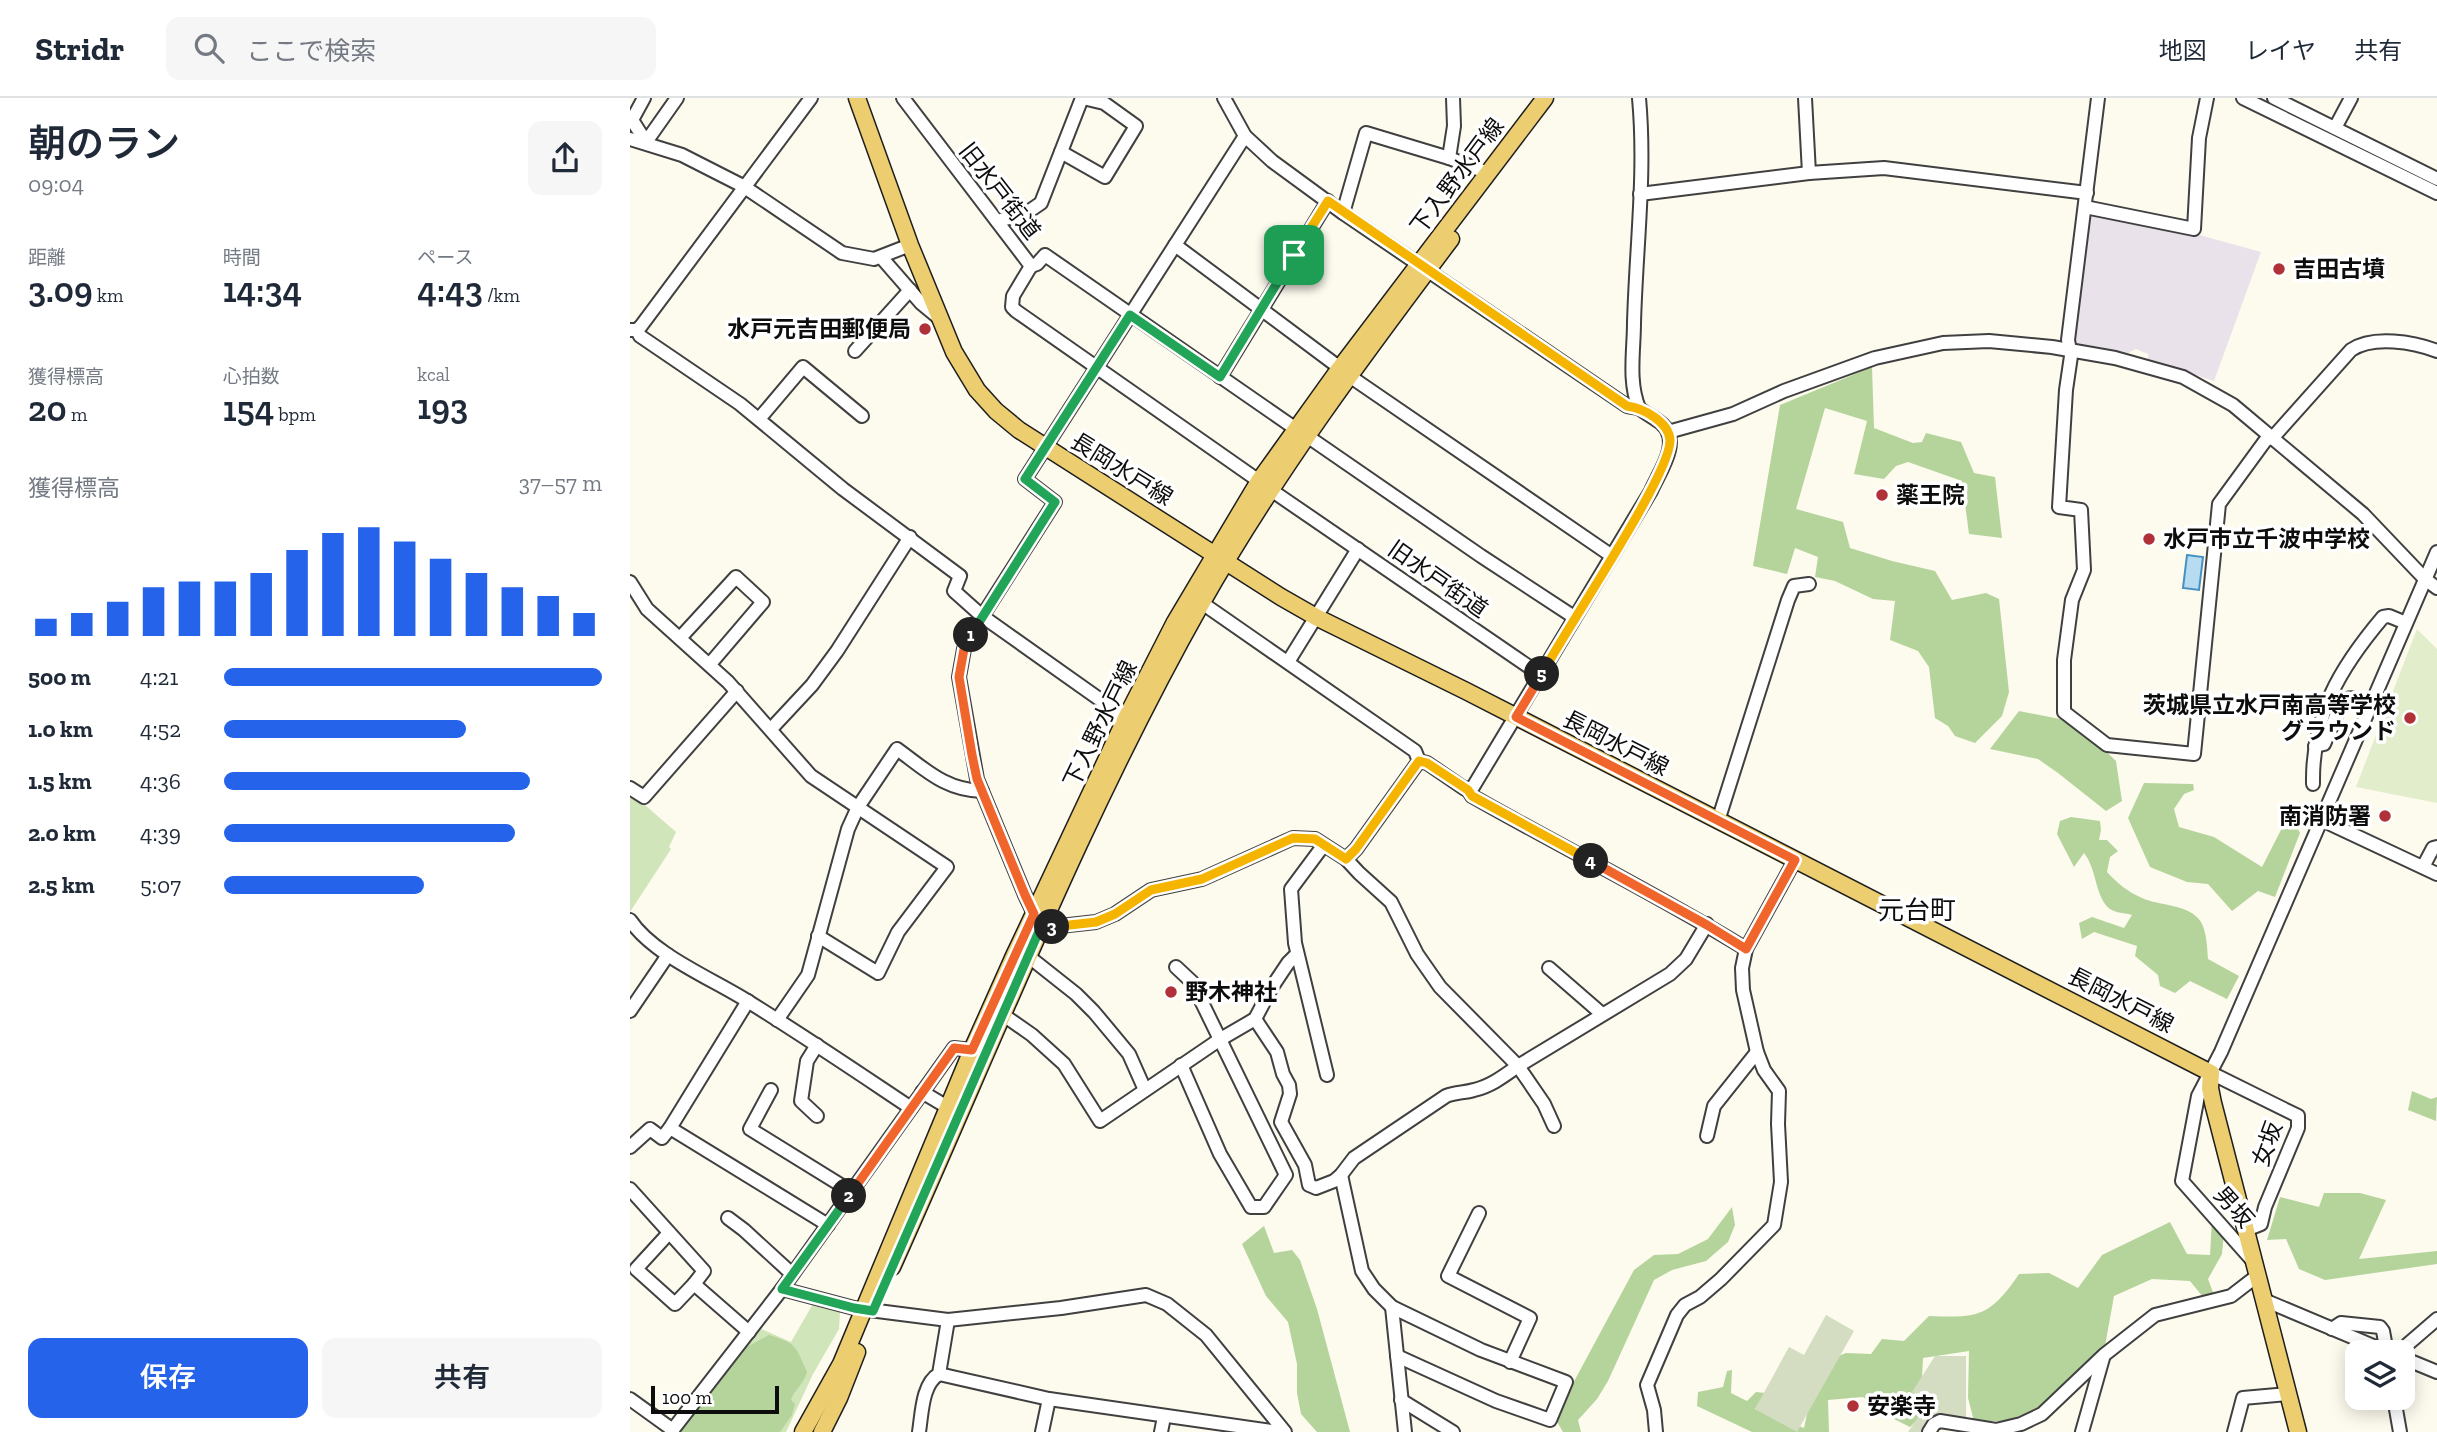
<!DOCTYPE html>
<html lang="ja">
<meta charset="utf-8">
<style>
body{margin:0;font-family:"Zilla Slab","Noto Sans JP",serif;background:#f6f6f7;color:#1f2937;height:100vh;display:flex;flex-direction:column;font-size:26px;white-space:nowrap}
*{box-sizing:border-box;margin:0}
p{font-size:23px;color:#747a83}
.icon{flex:none;width:38px;height:38px;fill:none;stroke:currentColor;stroke-width:2;stroke-linecap:round;stroke-linejoin:round}
.map{position:relative;flex:1;overflow:hidden}
.details{display:flex;flex-direction:column;background:#fff;width:630px}
.details>*{flex:none}
.controls{position:absolute;left:1715px;top:1242px;display:grid;gap:14px}
.controls a{display:grid;place-items:center;width:70px;height:70px;border-radius:14px;background:#fff;box-shadow:0 4px 18px #0003;font-size:35px}
.scale{position:absolute;left:21px;bottom:18px;width:128px;box-sizing:border-box;padding-left:7px;border:4px solid #0d0d0d;border-top:0;font-size:19px;line-height:24px;white-space:nowrap;color:#0d0d0d;-webkit-text-stroke:5px #fff;paint-order:stroke}
.pin{position:absolute;display:grid;place-items:center;width:60px;height:60px;color:#fff;margin:-30px;border-radius:14px;box-shadow:0 4px 10px #0006}
.km{position:absolute;width:35px;height:35px;margin:-18px;border-radius:50%;background:#222;color:#fff;font-size:19px;line-height:35px;text-align:center}
.round{display:grid;place-items:center;flex:none;width:74px;height:74px;border-radius:14px;background:#f6f6f7}
.overview{display:flex;align-items:center;justify-content:space-between;height:119px;padding:0 28px}
h1{font-size:38px;font-weight:600;line-height:52px}
.metrics{display:grid;grid-template-columns:repeat(3,1fr);gap:10px;height:119px;padding:7px 28px}
.metrics div{display:grid;align-content:center}
.metrics b{font-size:35px;font-weight:600}
.metrics small{font-size:19px;font-weight:400}
.metrics p{font-size:19px}
.chart{height:196px;padding:14px 28px}
.chart p{display:flex;justify-content:space-between}
.chart svg{width:100%;height:126px;margin-top:7px;stroke:#2563eb;stroke-width:6}
.cta{display:flex;gap:14px;margin-top:auto;padding:14px 28px}
.cta a{flex:1;height:80px;border-radius:14px;background:#2563eb;color:#fff;font-size:28px;font-weight:600;line-height:80px;text-align:center}
.cta a+a{background:#f6f6f7;color:#1f2937}
ul{padding:0 28px;list-style:none;font-size:23px}
li{display:grid;grid-template-columns:112px 84px 1fr;align-items:center;height:52px}
li i{height:18px;border-radius:9px;background:#2563eb}
header{display:flex;align-items:center;gap:42px;box-sizing:border-box;height:98px;padding:0 35px;background:#fff;border-bottom:2px solid #e0e1e3}
header strong{font-size:33px}
nav{display:flex;gap:38px;margin-inline-start:auto;font-size:24px}
.search{width:490px;height:63px;background:#f6f6f7;display:flex;align-items:center;gap:18px;box-sizing:border-box;padding:0 24px;border-radius:14px;color:#747a83;font-size:26px}
main{display:flex;flex:1;min-height:0}
.map>svg:first-child{display:block}
.industrial{fill:#eae2eb}
.green{fill:#d1e5bb}
.forest{fill:#b5d49b}
.cemetery{fill:#d4ddc1}
.pitch{fill:#e2edcc}
.water{fill:#b7dbf0;stroke:#4590c1;stroke-width:2}
.lines{fill:none;stroke-linecap:round;stroke-linejoin:round}
.minor-casing{stroke:#404040;stroke-width:16}
.major-casing{stroke:#1e1e1e;stroke-width:19}
.minor{stroke:#fff;stroke-width:12}
.major{stroke:#eccd6f;stroke-width:16}
.split-1-casing{stroke:#fff;stroke-width:14}
.split-2-casing{stroke:#fff;stroke-width:14}
.split-3-casing{stroke:#fff;stroke-width:14}
.split-4-casing{stroke:#fff;stroke-width:14}
.split-5-casing{stroke:#fff;stroke-width:14}
.split-6-casing{stroke:#fff;stroke-width:14}
.split-1{stroke:#22a559;stroke-width:9}
.split-2{stroke:#f0652b;stroke-width:9}
.split-3{stroke:#22a559;stroke-width:9}
.split-4{stroke:#f5b400;stroke-width:9}
.split-5{stroke:#f0652b;stroke-width:9}
.split-6{stroke:#f5b400;stroke-width:9}
.poi-dot{fill:#b03138;stroke:#fff;stroke-width:2.5}
.labels{text-anchor:middle;dominant-baseline:central;stroke-width:7;stroke-linejoin:round;paint-order:stroke}
.street-label{font-size:23px;fill:#0d0d0d;stroke:#fff}
.poi-label{font-size:23px;font-weight:bold;fill:#0d0d0d;stroke:#fff;text-anchor:start}
.quarter-label{font-size:26px;fill:#0d0d0d;stroke:#fff}
</style>
<header>
<strong>Stridr</strong>
<div class="search"><svg class="icon" aria-label="search" viewBox="0 0 24 24"><circle cx="10" cy="10" r="6"/><path d="M15 15l6 6"/></svg>ここで検索</div>
<nav><a>地図</a><a>レイヤ</a><a>共有</a></nav>
</header>
<main>
<section class="details">
<div class="overview"><div><h1>朝のラン</h1><p>09:04</p></div><a class="round"><svg class="icon" aria-label="share" viewBox="0 0 24 24"><path d="M12 15V3M7 8l5-5 5 5M5 13v7h14v-7"/></svg></a></div>
<div class="metrics">
<div><p>距離</p><b>3.09<small> km</small></b></div>
<div><p>時間</p><b>14:34</b></div>
<div><p>ペース</p><b>4:43<small> /km</small></b></div>
</div>
<div class="metrics">
<div><p>獲得標高</p><b>20<small> m</small></b></div>
<div><p>心拍数</p><b>154<small> bpm</small></b></div>
<div><p>kcal</p><b>193</b></div>
</div>
<div class="chart"><p><span>獲得標高</span>37–57 m</p>
<svg viewBox="0 0 160 44" preserveAspectRatio="none"><path d="M5 44V38M15 44V36M25 44V32M35 44V27M45 44V25M55 44V25M65 44V22M75 44V14M85 44V8M95 44V6M105 44V11M115 44V17M125 44V22M135 44V27M145 44V30M155 44V36"/></svg>
</div>
<ul>
<li><b>500 m</b>4:21<i style="width:100%"></i></li>
<li><b>1.0 km</b>4:52<i style="width:64%"></i></li>
<li><b>1.5 km</b>4:36<i style="width:81%"></i></li>
<li><b>2.0 km</b>4:39<i style="width:77%"></i></li>
<li><b>2.5 km</b>5:07<i style="width:53%"></i></li>
</ul>
<div class="cta"><a>保存</a><a>共有</a></div>
</section>
<div class="map">
<svg width="1807" height="1334" viewBox="0 0 1807 1334">
<rect width="100%" height="100%" fill="#fdfaee"/>
<polygon class="industrial" points="1464,115 1555,133 1631,154 1584,283 1518,261 1518,256 1506,251 1494,257 1444,247 1442,241 1457,119"/>
<g class="green">
<polygon points="0,694 46,734 39,749 41,751 0,814"/>
<polygon points="184,1204 210,1214 209,1231 183,1276 156,1334 47,1334 129,1230 161,1244"/>
</g>
<g class="forest">
<polygon points="1242,269 1244,330 1283,345 1292,344 1296,335 1331,344 1344,375 1365,379 1372,440 1339,436 1332,383 1278,364 1266,368 1254,381 1224,376 1237,323 1195,310 1166,411 1213,424 1220,450 1262,463 1305,473 1322,502 1356,495 1369,501 1379,594 1372,618 1345,645 1325,638 1318,628 1305,620 1299,569 1288,553 1260,542 1265,503 1243,501 1205,483 1185,479 1188,459 1165,450 1157,476 1123,468 1150,307"/>
<polygon points="1389,613 1440,623 1462,640 1486,663 1492,703 1476,713 1428,675 1408,661 1360,651"/>
<polygon points="1514,685 1563,686 1564,692 1554,696 1544,711 1549,729 1584,739 1632,769 1653,728 1663,721 1670,735 1645,799 1628,793 1602,813 1578,786 1557,784 1520,769 1498,720"/>
<path d="M1441,719L1470,723L1471,732L1469,742H1477L1488,753L1480,759L1477,774C1487,785 1498,794 1512,800C1529,808 1560,806 1571,824C1577,835 1577,849 1578,861L1609,878L1597,901L1560,883L1545,895L1530,888L1528,877L1505,858L1507,848L1464,834L1452,841L1449,825L1462,819L1494,830L1502,817C1496,815 1485,815 1480,811C1465,800 1467,771 1454,755L1444,769L1427,736L1430,723Z"/>
<polygon points="1782,993 1801,1001 1807,999 1806,1023 1778,1012"/>
<polygon points="1694,1095 1730,1095 1756,1102 1729,1161 1807,1153 1807,1166 1695,1182 1669,1171 1656,1141 1637,1142 1650,1099 1689,1109"/>
<polygon points="1102,1109 1105,1127 1098,1144 1076,1163 1042,1172 1024,1182 978,1283 967,1301 948,1322 951,1334 933,1334 926,1322 941,1289 1004,1172 1024,1157 1048,1156 1078,1141"/>
<path d="M1582,1122L1594,1134L1592,1156L1578,1181L1584,1197L1573,1199L1560,1183L1522,1181L1484,1198L1475,1248L1412,1308L1378,1323H1344L1338,1300L1339,1253L1293,1260L1290,1319L1280,1329L1258,1318L1233,1299L1198,1302L1199,1334H1122L1067,1308L1068,1294L1093,1289L1097,1273L1102,1272L1101,1295L1117,1303L1126,1294L1135,1295L1125,1311L1174,1330L1188,1266L1216,1255L1241,1256L1252,1241L1274,1243L1299,1218C1348,1220 1360,1219 1389,1176L1419,1175L1448,1190L1472,1157L1540,1124L1557,1156L1580,1157Z"/>
<polygon points="634,1128 644,1155 662,1152 670,1162 687,1211 720,1334 687,1334 671,1316 667,1295 667,1266 658,1224 636,1198 612,1146"/>
<path d="M139,1237C167,1246 165,1247 177,1274C174,1286 164,1292 161,1302L165,1306L162,1317L150,1334H49V1329L117,1249Z"/>
</g>
<g class="cemetery">
<polygon points="1196,1217 1224,1233 1167,1334 1125,1311 1159,1249 1174,1257"/>
<polygon points="1305,1258 1336,1258 1336,1320 1303,1321 1295,1334 1278,1334 1296,1307 1282,1294"/>
</g>
<polygon class="pitch" points="1787,531 1807,551 1807,705 1726,689"/>
<polygon class="water" points="1557,457 1573,459 1569,492 1553,490"/>
<g class="lines">
<defs>
<g id="minor">
<polyline points="14,0 2,22 16,44 47,0"/>
<polyline points="273,0 401,168 383,198 382,209 386,213 629,383"/>
<polyline points="594,0 615,38 642,63 713,115 997,308 1009,310"/>
<polyline points="1175,0 1179,75"/>
<path d="M1468,0L1438,242L1441,258L1436,292L1429,409L1451,412L1454,472L1442,502L1434,562V614L1477,647L1564,656L1589,406L1635,343L1646,336L1721,252C1743,237 1784,244 1807,253"/>
<polyline points="1613,0 1807,95"/>
<polyline points="1644,0 1807,81"/>
<polyline points="1705,30 1721,0"/>
<path d="M615,38L395,381L425,404L339,539L334,551L329,579L347,681L395,797L404,816L421,829L466,824L485,816L521,792L572,781L663,740L685,741L716,761L726,751L789,663L797,665L835,691L843,689L1021,393C1029,374 1052,344 1032,326C1025,320 1016,316 1009,310C998,284 1004,252 1004,225C1006,150 1016,75 1009,0"/>
<polyline points="0,41 52,57 113,88 212,155 244,161 280,147"/>
<polyline points="431,54 475,79 506,28 474,5 453,0"/>
<polyline points="819,60 824,28 823,0"/>
<polyline points="1010,96 1179,75 1254,70 1457,95"/>
<polyline points="1455,109 1564,131 1569,40 1577,0"/>
<polyline points="713,115 736,35 819,60 858,75"/>
<polyline points="367,123 395,116 411,105 452,0"/>
<polyline points="545,147 710,270"/>
<polyline points="251,159 291,205 308,219"/>
<polyline points="401,168 407,166 415,157 666,331"/>
<polyline points="0,232 7,232 11,228 181,0"/>
<polyline points="7,232 10,238 110,306 213,391 330,478 324,493 352,518 496,620"/>
<polyline points="225,253 280,192"/>
<polyline points="718,277 982,458"/>
<polyline points="590,279 698,103"/>
<polyline points="129,321 173,269 232,318"/>
<polyline points="1038,334 1103,316 1154,293 1245,260 1313,245 1359,243 1422,249 1485,260 1553,279 1603,307 1733,416 1795,481 1807,490"/>
<polyline points="677,338 851,458 944,519"/>
<polyline points="641,392 911,577"/>
<polyline points="0,484 17,511 98,584 181,678 317,769 268,834 248,875 188,838"/>
<polyline points="572,505 785,653 789,663"/>
<polyline points="50,540 106,479 133,504 80,566"/>
<polyline points="658,564 728,451"/>
<polyline points="141,631 182,587 207,553 280,439"/>
<path d="M1685,648L1694,646L1712,604C1722,596 1731,603 1742,607"/>
<path d="M1683,686C1682,617 1709,571 1753,519L1759,518L1776,525"/>
<polyline points="0,690 14,699 107,593"/>
<path d="M838,692L842,698C933,750 1027,796 1116,851"/>
<polyline points="1692,722 1807,776"/>
<polyline points="1088,723 1158,502 1164,488 1179,486"/>
<polyline points="693,748 661,791 665,845 697,977"/>
<polyline points="716,761 729,775 761,804 787,856 810,889 888,968 914,1006 924,1028"/>
<polyline points="1793,769 1803,750 1807,749"/>
<path d="M0,822C23,857 83,881 119,904C174,938 227,974 281,1010"/>
<polyline points="398,858 446,896 464,914 499,956 515,992"/>
<polyline points="546,869 562,884 656,1077 634,1109 621,1109 590,1056 551,967"/>
<polyline points="919,870 972,916"/>
<polyline points="118,903 40,1030 198,1127"/>
<polyline points="0,913 38,857"/>
<polyline points="372,916 402,937 434,966 470,1023 589,942 625,921 642,889 658,865 667,856"/>
<path d="M625,921L647,954L653,976L659,987L660,996L651,1024L675,1067L679,1087L686,1090L704,1083L711,1077L724,1060L816,998C826,994 834,995 844,992C861,988 874,978 888,968L1040,876L1056,861L1077,826"/>
<path d="M147,922L178,877L218,731L228,709L267,651C296,672 315,692 352,693"/>
<polyline points="187,947 177,963 171,1003 187,1018"/>
<polyline points="1581,975 1668,1018 1668,1030 1635,1109 1631,1126 1616,1132"/>
<polyline points="141,992 120,1031 222,1094"/>
<polyline points="292,994 319,1010"/>
<polyline points="1077,1038 1084,1008 1127,954"/>
<polyline points="0,1049 20,1031 32,1040 40,1030"/>
<polyline points="711,1077 732,1173 744,1191 762,1209 851,1252 936,1284 920,1322 866,1303 767,1258"/>
<polyline points="0,1091 74,1173 64,1186 119,1234"/>
<polyline points="849,1115 818,1178 900,1220 880,1264"/>
<polyline points="98,1120 114,1132 162,1176"/>
<polyline points="39,1135 6,1171 45,1206 64,1186"/>
<polyline points="1622,1162 1552,1083 1568,998 1591,954 1807,454"/>
<polyline points="152,1191 224,1210 318,1222 431,1210 516,1197 537,1206 576,1237 655,1334"/>
<polyline points="1634,1202 1760,1255"/>
<polyline points="762,1209 775,1334"/>
<polyline points="1702,1231 1711,1225 1750,1229 1753,1233 1757,1255"/>
<polyline points="1773,1255 1778,1246 1807,1221"/>
<polyline points="1773,1260 1807,1274"/>
<polyline points="309,1276 419,1301 642,1333 651,1330"/>
<polyline points="1764,1300 1770,1334"/>
<polyline points="0,1301 43,1332"/>
<polyline points="771,1302 823,1334"/>
<polyline points="41,1334 152,1191 324,950 342,952"/>
<path d="M289,1334C292,1315 292,1286 309,1276L318,1222"/>
<polyline points="412,1334 419,1301"/>
<polyline points="531,1334 534,1319"/>
<polyline points="1026,1334 1024,1312 1017,1287 1047,1217 1055,1207 1070,1199 1091,1181 1144,1127 1151,1084 1148,1026 1149,993 1134,972 1127,954 1113,892 1112,870 1116,851 1165,762"/>
<polyline points="1299,1334 1304,1326 1310,1323 1366,1332 1391,1326 1412,1316 1474,1257 1525,1217 1601,1198 1627,1178"/>
<polyline points="1452,1334 1473,1260"/>
<polyline points="1604,1334 1613,1300 1658,1296"/>
</g>
<g id="major">
<polyline points="227,0 280,147 324,254 347,292 366,313 389,332 651,499 686,519 836,593 1581,975 1580,990 1583,1005 1668,1334"/>
<path d="M262,1169C362,947 451,719 571,506C644,377 732,259 821,141"/>
<polyline points="173,1334 211,1266 342,952 384,858 496,620 545,524 629,383 710,270 915,0"/>
<polyline points="192,1334 209,1300 227,1254"/>
</g>
</defs>
<use href="#minor" class="minor-casing"/>
<use href="#major" class="major-casing"/>
<use href="#minor" class="minor"/>
<use href="#major" class="major"/>
</g>
<g class="lines">
<defs>
<polyline id="split-1" points="341,537 425,404 395,381 500,217 590,279 664,157"/>
<polyline id="split-2" points="219,1098 324,950 342,952 404,816 395,797 347,681 342,657 329,579 334,551 341,537"/>
<polyline id="split-3" points="219,1098 152,1191 224,1210 243,1213 413,824 422,829"/>
<polyline id="split-4" points="422,829 466,824 485,816 521,792 572,781 663,740 685,741 716,761 726,751 789,663 797,665 838,692 842,698 961,763"/>
<polyline id="split-5" points="912,576 886,619 1165,762 1116,851 1077,827 961,763"/>
<path id="split-6" d="M664,157L698,103L997,308C1013,310 1039,324 1040,342C1042,375 933,535 912,576"/>
</defs>
<use href="#split-1" class="split-1-casing"/>
<use href="#split-2" class="split-2-casing"/>
<use href="#split-3" class="split-3-casing"/>
<use href="#split-4" class="split-4-casing"/>
<use href="#split-5" class="split-5-casing"/>
<use href="#split-6" class="split-6-casing"/>
<use href="#split-1" class="split-1"/>
<use href="#split-2" class="split-2"/>
<use href="#split-3" class="split-3"/>
<use href="#split-4" class="split-4"/>
<use href="#split-5" class="split-5"/>
<use href="#split-6" class="split-6"/>
</g>
<g class="poi-dot">
<circle cx="1649" cy="171" r="7"/>
<circle cx="295" cy="231" r="7"/>
<circle cx="1252" cy="397" r="7"/>
<circle cx="1519" cy="441" r="7"/>
<circle cx="1780" cy="620" r="7"/>
<circle cx="1755" cy="718" r="7"/>
<circle cx="541" cy="894" r="7"/>
<circle cx="1223" cy="1308" r="7"/>
</g>
<g class="labels">
<g class="street-label">
<text transform="translate(827 78) rotate(-53)">下入野水戸線</text>
<text transform="translate(370 93) rotate(52)">旧水戸街道</text>
<text transform="translate(492 371) rotate(32)">長岡水戸線</text>
<text transform="translate(808 481) rotate(35)">旧水戸街道</text>
<text transform="translate(470 626) rotate(-64)">下入野水戸線</text>
<text transform="translate(986 645) rotate(27)">長岡水戸線</text>
<text transform="translate(1491 902) rotate(27)">長岡水戸線</text>
<text transform="translate(1637 1046) rotate(-70)">女坂</text>
<text transform="translate(1604 1109) rotate(48)">男坂</text>
</g>
<g class="poi-label">
<text x="1663" y="171">吉田古墳</text>
<text x="281" y="231" text-anchor="end">水戸元吉田郵便局</text>
<text x="1266" y="397">薬王院</text>
<text x="1533" y="441">水戸市立千波中学校</text>
<text x="1766" y="607" text-anchor="end">茨城県立水戸南高等学校<tspan x="1766" dy="26">グラウンド</tspan></text>
<text x="1741" y="718" text-anchor="end">南消防署</text>
<text x="555" y="894">野木神社</text>
<text x="1237" y="1308">安楽寺</text>
</g>
<g class="quarter-label">
<text x="1287" y="812">元台町</text>
</g>
</g>
</svg>
<div class="controls">
<a><svg class="icon" aria-label="layers" viewBox="0 0 24 24"><path d="M12 4l9 5-9 5-9-5zM3 14l9 5 9-5"/></svg></a>
</div>
<div class="scale">100 m</div>
<div class="pin" style="left:664px;top:157px;background:#1e9e55"><svg class="icon" aria-label="arrive" viewBox="0 0 24 24"><path d="M6 21V4h12l-3 4 3 4H6"/></svg></div>
<b class="km" style="left:341px;top:537px">1</b>
<b class="km" style="left:219px;top:1098px">2</b>
<b class="km" style="left:422px;top:829px">3</b>
<b class="km" style="left:961px;top:763px">4</b>
<b class="km" style="left:912px;top:576px">5</b>
</div>
</main>
